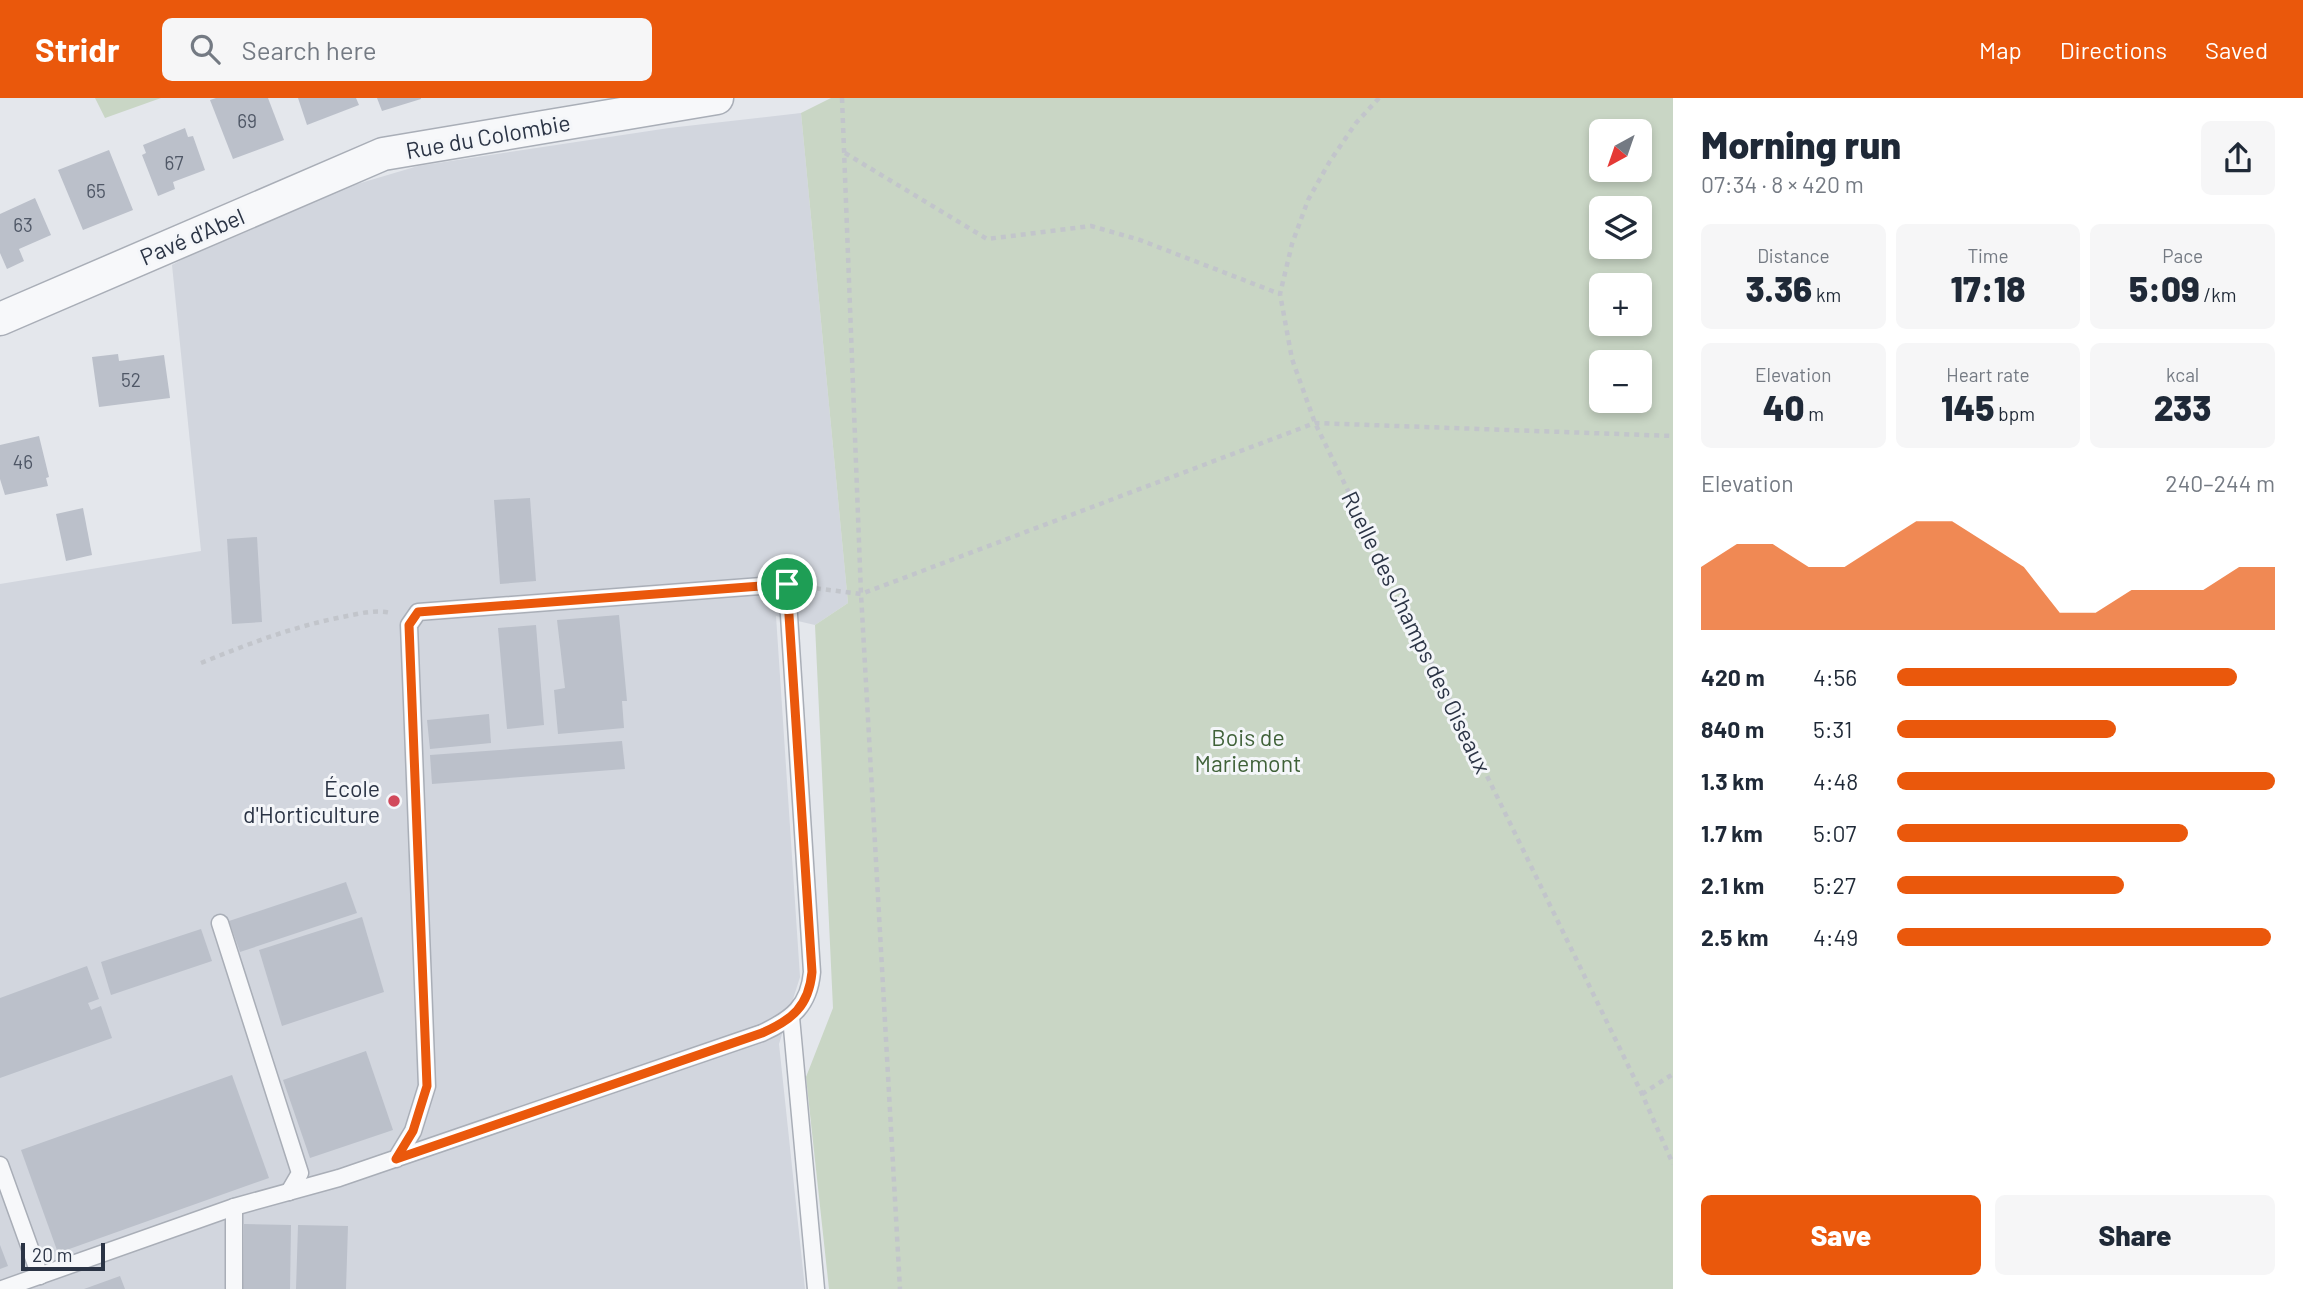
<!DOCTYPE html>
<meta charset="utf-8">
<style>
body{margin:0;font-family:Barlow,sans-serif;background:#f6f6f7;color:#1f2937;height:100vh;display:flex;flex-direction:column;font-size:26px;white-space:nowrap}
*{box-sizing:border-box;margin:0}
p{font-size:23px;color:#747a83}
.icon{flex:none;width:38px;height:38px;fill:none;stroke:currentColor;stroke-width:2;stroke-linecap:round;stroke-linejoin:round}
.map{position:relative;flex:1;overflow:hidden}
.panel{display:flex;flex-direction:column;background:#fff;width:630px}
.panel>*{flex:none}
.needle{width:46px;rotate:220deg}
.controls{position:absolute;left:1589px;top:21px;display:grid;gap:14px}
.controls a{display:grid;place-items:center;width:63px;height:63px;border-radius:10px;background:#fff;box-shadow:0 4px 10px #0003;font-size:35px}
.scale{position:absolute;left:21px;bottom:18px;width:84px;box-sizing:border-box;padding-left:7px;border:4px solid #2b3445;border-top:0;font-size:19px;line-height:24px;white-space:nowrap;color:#2b3445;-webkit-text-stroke:5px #f4f6f9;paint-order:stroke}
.pin{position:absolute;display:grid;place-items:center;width:60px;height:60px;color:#fff;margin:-30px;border:4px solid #fff;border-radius:50%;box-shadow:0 2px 7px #0007}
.round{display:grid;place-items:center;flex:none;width:74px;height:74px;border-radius:10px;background:#f6f6f7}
.head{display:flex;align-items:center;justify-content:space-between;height:119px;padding:0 28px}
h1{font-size:38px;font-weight:800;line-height:52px}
.stats{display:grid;grid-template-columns:repeat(3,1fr);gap:10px;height:119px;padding:7px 28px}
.stats div{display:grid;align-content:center;border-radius:10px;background:#f6f6f7;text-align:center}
.stats b{font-size:35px;font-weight:800}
.stats small{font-size:19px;font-weight:400}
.stats p{font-size:19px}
.chart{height:196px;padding:14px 28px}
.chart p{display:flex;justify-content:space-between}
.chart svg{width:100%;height:126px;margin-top:7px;fill:#ea580c;opacity:.7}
.cta{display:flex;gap:14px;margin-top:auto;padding:14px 28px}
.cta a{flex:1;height:80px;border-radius:10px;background:#ea580c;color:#fff;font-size:28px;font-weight:800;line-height:80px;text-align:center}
.cta a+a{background:#f6f6f7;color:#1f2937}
ul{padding:0 28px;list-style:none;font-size:23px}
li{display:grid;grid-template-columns:112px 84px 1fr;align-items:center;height:52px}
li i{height:18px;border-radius:9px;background:#ea580c}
header{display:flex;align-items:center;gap:42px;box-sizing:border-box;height:98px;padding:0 35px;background:#ea580c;color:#fff}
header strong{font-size:33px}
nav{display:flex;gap:38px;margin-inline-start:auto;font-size:24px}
.search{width:490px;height:63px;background:#f6f6f7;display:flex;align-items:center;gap:18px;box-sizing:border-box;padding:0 24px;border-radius:10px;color:#747a83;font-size:26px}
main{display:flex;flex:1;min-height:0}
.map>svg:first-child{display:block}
.built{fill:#d2d6de}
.green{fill:#c9d6c5;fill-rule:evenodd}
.building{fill:#bbc0ca}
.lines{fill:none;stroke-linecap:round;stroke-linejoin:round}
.lane-casing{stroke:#a9aeb7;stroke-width:19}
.street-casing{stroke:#a9aeb7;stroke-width:35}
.path{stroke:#c2c5cb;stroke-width:4.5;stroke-dasharray:5 5;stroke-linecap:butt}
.lane{stroke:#f7f8fa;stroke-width:16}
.street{stroke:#f7f8fa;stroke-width:32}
.route-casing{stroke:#fff;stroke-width:14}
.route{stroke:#ea580c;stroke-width:9}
.poi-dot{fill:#d1495b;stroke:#f4f6f9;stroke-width:2.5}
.labels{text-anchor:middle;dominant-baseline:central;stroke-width:6;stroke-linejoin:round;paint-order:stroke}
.number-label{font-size:19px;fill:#4f5766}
.street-label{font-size:23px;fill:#2b3445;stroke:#f4f6f9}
.park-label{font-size:23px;fill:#3f6138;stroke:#f4f6f9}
.poi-label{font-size:23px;fill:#2b3445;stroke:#f4f6f9;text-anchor:end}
</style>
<header>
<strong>Stridr</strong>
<div class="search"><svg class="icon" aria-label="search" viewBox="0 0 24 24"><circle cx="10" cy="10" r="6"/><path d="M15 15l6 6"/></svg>Search here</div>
<nav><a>Map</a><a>Directions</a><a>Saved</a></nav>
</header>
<main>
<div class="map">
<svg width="1673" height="1191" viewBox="0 0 1673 1191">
<rect width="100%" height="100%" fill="#e4e7ec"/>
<polygon class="built" points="801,15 848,505 815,527 776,518 800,879 779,946 805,1191 0,1191 0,486 201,453 172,167 225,138 337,92 418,68 669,30"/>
<g class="green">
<polygon points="95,0 161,0 105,20"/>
<path d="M831,0H1673V1191H829L806,979L833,910L815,527L848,505L801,15ZM1640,33V72H1601V33ZM1640,110V149H1601V110ZM1601,187H1640V226H1601ZM1601,264H1640V303H1601Z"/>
</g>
<g class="building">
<polygon points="216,0 268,0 284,42 233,61 210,2"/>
<polygon points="298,0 356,0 359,7 307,27"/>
<polygon points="377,0 421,0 421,1 382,13"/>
<polygon points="185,30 188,39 193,38 205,72 173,84 175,91 158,98 142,57 146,55 143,47"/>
<polygon points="109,52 133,112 83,132 58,72"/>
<polygon points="35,100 51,137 19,151 24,163 7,171 0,155 0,116"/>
<polygon points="118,256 119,263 164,257 170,300 99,309 92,259"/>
<polygon points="39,338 49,379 46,380 48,388 5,397 0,381 0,347"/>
<polygon points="530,400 536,483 500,486 494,402"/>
<polygon points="83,410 92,457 66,463 56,416"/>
<polygon points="257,439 262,524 232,526 227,441"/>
<polygon points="619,517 627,603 622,603 624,630 558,636 554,592 565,590 557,522"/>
<polygon points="536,527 544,627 507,631 498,530"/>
<polygon points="489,616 491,645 430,651 427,622"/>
<polygon points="622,643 625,671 432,686 430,657"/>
<polygon points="346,784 357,815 240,854 229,823"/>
<polygon points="362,819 384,894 282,928 259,852"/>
<polygon points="201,831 212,863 111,897 101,864"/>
<polygon points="87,868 99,901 88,905 91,912 101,908 112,940 0,980 0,900"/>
<polygon points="366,953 393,1032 310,1060 283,982"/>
<polygon points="232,977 269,1080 58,1155 21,1052"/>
<polygon points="244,1126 291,1127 290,1191 243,1191"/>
<polygon points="298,1127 348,1128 346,1191 296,1191"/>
<polygon points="0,1147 8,1168 0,1171"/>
<polygon points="120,1178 125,1191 84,1191"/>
</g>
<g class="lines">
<defs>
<g id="lane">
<polyline points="220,825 300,1075 289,1094"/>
<polyline points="791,919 816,1191"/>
<polyline points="0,1067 40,1178"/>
<path d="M2,1191L234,1109L339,1080L762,935C792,921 809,908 812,874L787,486L418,514L409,527L427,988L413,1033L396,1061"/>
<polyline points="234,1191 234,1109"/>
</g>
<polyline id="street" points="0,221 383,56 717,0"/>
</defs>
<use href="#lane" class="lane-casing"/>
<use href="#street" class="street-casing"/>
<g class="path">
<polyline points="842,0 861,496 900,1191"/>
<polyline points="1379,0 1356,25 1330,63 1308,102 1292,146 1280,196 1292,261 1315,325 1642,996 1673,1066"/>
<polyline points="845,55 987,141 1091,128 1140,142 1280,196"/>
<polyline points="806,489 861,496 1315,325 1673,338"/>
<path d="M201,565C248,546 292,529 342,519C358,516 375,511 391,515"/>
<polyline points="1642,996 1673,976"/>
</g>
<use href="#lane" class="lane"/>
<use href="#street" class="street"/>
</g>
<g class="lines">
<defs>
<path id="route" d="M787,486L812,874C809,908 792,922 762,935L396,1061L413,1033L427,988L409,527L418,514Z"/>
</defs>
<use href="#route" class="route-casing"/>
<use href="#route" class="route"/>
</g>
<circle class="poi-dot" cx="394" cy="703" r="7"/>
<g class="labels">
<g class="number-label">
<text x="247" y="22">69</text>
<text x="174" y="64">67</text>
<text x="96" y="92">65</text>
<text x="23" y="126">63</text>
<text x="131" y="281">52</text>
<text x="23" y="363">46</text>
</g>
<g class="street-label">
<text transform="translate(488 38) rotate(-10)">Rue du Colombie</text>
<text transform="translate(192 138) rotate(-23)">Pavé d'Abel</text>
<text transform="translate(1417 534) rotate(64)">Ruelle des Champs des Oiseaux</text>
</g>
<g class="park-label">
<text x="1248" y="639">Bois de<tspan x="1248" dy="26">Mariemont</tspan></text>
</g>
<g class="poi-label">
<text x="380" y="690">École<tspan x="380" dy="26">d'Horticulture</tspan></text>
</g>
</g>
</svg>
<div class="controls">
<a><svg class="needle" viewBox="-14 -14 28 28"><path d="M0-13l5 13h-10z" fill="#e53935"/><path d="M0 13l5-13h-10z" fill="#747a83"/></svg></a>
<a><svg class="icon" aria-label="layers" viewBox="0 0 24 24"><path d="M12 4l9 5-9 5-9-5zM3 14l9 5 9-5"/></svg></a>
<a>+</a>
<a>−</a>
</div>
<div class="scale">20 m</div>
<div class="pin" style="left:787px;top:486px;background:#1e9e55"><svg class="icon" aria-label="arrive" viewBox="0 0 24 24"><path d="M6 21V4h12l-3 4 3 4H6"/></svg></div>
</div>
<section class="panel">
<div class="head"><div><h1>Morning run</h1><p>07:34 · 8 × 420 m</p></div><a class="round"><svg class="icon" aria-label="share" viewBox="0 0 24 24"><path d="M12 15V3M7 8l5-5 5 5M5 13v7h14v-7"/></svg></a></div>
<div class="stats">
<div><p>Distance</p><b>3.36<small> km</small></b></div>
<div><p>Time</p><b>17:18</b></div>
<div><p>Pace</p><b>5:09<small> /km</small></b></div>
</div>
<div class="stats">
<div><p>Elevation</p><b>40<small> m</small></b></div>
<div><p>Heart rate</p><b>145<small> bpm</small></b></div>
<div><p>kcal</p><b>233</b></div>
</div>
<div class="chart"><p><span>Elevation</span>240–244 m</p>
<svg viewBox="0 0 160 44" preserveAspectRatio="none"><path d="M0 44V22L10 14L20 14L30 22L40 22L50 14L60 6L70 6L80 14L90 22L100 38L110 38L120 30L130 30L140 30L150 22L160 22V44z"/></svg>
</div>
<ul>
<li><b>420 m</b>4:56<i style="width:90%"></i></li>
<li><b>840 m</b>5:31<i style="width:58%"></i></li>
<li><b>1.3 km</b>4:48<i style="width:100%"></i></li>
<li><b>1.7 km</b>5:07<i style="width:77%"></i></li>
<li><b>2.1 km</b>5:27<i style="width:60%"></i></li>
<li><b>2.5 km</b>4:49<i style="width:99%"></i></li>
</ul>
<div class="cta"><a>Save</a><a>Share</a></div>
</section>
</main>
